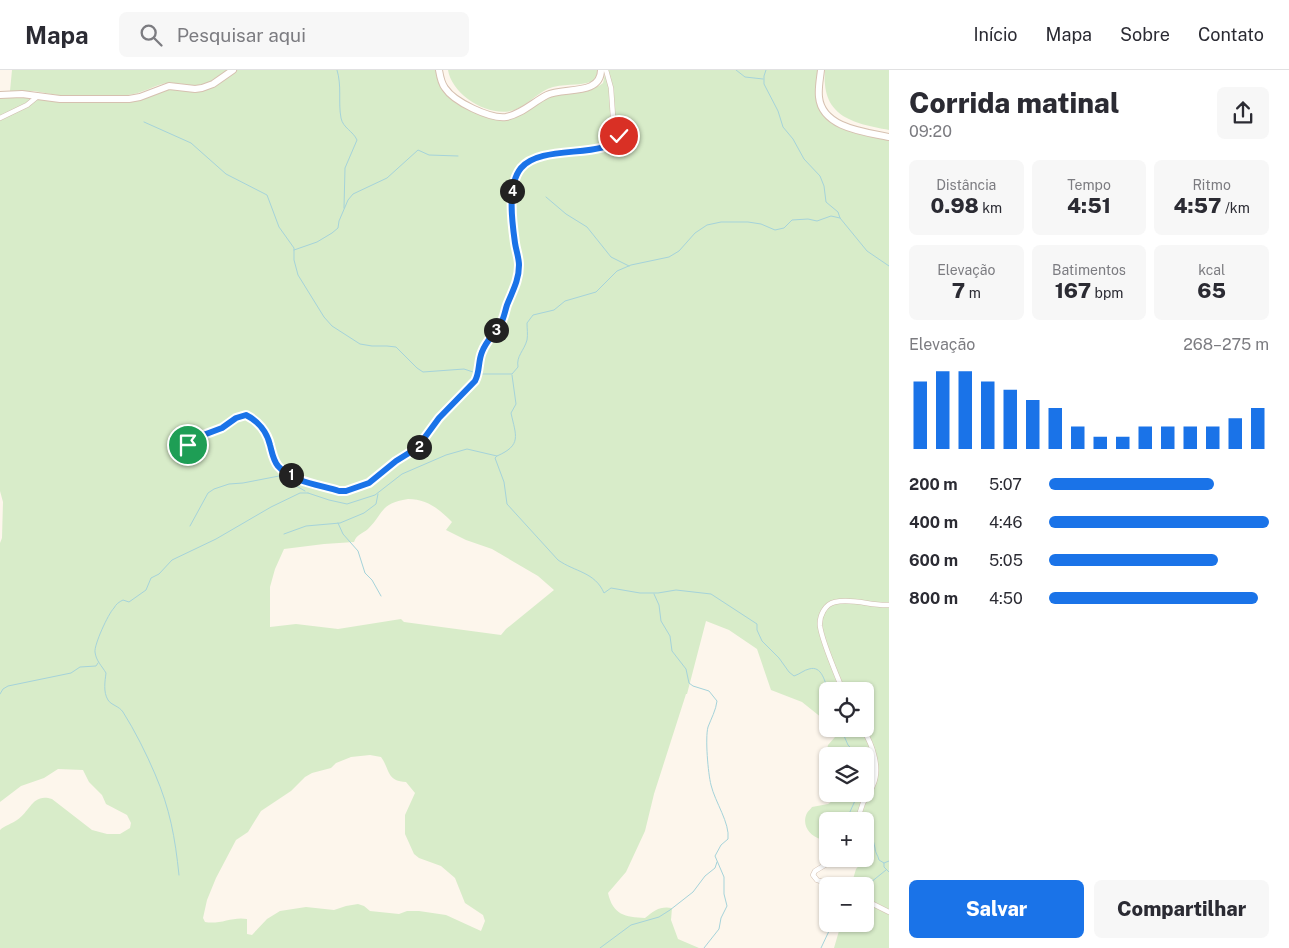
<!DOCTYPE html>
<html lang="pt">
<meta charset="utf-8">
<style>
body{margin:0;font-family:"Public Sans",sans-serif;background:#f7f7f7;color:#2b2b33;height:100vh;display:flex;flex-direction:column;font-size:19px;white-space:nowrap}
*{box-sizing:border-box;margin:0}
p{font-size:16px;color:#7c7c81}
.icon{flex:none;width:28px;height:28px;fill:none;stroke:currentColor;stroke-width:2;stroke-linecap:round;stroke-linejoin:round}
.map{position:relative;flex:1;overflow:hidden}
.drawer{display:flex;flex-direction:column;background:#fff;width:400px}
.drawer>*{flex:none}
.fabs{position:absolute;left:819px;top:612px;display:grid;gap:10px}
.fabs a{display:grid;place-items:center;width:55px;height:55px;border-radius:8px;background:#fff;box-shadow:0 1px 4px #0004;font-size:25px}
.pin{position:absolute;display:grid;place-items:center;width:42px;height:42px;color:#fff;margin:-21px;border:2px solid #fff;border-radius:50%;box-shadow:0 1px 5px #0007}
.km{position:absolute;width:25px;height:25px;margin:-12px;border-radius:50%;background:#222;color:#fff;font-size:14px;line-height:25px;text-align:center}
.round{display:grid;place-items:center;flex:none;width:52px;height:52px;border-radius:8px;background:#f7f7f7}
.overview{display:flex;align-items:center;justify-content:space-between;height:85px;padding:0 20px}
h1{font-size:28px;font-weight:800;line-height:38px}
.metrics{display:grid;grid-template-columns:repeat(3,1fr);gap:8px;height:85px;padding:5px 20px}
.metrics div{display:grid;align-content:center;border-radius:8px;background:#f7f7f7;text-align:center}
.metrics b{font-size:21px;font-weight:800}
.metrics small{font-size:14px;font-weight:400}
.metrics p{font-size:14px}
.chart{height:140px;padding:10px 20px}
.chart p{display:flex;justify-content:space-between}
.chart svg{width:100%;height:90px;margin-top:5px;stroke:#1a73e8;stroke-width:6}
.action{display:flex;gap:10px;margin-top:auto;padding:10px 20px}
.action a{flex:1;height:58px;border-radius:8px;background:#1a73e8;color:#fff;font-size:20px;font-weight:800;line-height:58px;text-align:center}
.action a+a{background:#f7f7f7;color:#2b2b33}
ul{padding:0 20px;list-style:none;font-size:16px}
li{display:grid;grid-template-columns:80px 60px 1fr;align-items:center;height:38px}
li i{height:12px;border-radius:6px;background:#1a73e8}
header{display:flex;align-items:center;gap:30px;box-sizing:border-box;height:70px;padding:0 25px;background:#fff;border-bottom:1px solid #e1e1e2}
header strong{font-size:24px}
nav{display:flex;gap:28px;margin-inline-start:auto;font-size:18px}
.search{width:350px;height:45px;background:#f7f7f7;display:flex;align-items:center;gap:12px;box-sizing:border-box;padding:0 18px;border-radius:8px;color:#7c7c81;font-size:19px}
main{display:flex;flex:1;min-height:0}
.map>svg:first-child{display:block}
.green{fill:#d8ecc9;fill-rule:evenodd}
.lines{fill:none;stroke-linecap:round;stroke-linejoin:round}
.stream{stroke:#a5d3da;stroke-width:1}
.street-casing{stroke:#d1beb0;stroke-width:5.5}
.secondary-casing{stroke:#d6c0b0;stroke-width:8}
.street{stroke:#fff;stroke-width:4.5}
.secondary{stroke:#fff;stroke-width:6}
.route-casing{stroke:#fff;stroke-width:10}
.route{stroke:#1a73e8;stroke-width:6}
</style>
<header>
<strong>Mapa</strong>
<div class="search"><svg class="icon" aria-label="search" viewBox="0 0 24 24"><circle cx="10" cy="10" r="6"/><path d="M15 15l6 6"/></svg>Pesquisar aqui</div>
<nav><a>Início</a><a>Mapa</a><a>Sobre</a><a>Contato</a></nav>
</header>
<main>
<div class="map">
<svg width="889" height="878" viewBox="0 0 889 878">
<rect width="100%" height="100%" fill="#fdf6ec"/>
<g class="green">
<path d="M12,0H228C217,10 205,17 189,15C181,14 174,12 166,13C153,16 143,23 128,25L63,26L34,21H10Z"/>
<path d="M234,0H440C449,31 474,36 501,48C521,39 541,28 562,23C577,19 590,23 603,13L606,0H819L822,34L836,50L844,55L889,66V878H834L841,854H865V816H851L856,799L867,787L865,785V751H828L827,758L820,769C810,766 801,755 807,743C808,741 811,739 812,737L828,734L842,724H865V686H830L827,680L828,675L835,667L833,659H865V621H828L827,652L802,632L771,620L757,579L729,560L706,551L687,624H686L654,724L645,761L626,802L608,823C613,845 625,847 645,848C655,840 660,836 672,838L671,850L678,869L699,878H0V760C5,755 12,754 17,750C31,741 32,723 52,729L92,760L107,764H120L130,758L131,753L127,745L106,734L102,725L89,712L83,700L58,699L44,708L21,716L0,732V473L2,468L3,432L0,421V25L121,30L163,18L196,20ZM408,429C427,429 439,439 452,452L446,460L466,470L492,479L538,506L554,520L506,559L501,565L404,552L401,549L338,559L296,554L270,557V517L275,499L284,479L324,474L354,472C357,464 362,464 368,459C385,442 379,434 408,429ZM370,685L381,687C390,699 386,711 406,712L415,723L405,745V764L414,784L419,788L441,796L455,808L465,833L483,845L485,851L481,861L446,845L419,841H407L399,844L370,841L364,836L358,834L346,836L334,840L306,837L280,841L267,849L252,865L247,864V849C233,846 220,855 205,852L203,848L207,830L216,808L236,770L248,762L261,741L291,721L305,707L312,703L331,698L336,693L351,687Z"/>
<path d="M448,0H601L598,9C582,17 570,13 553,17C539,21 530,33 517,39C492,50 452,26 448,0Z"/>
<path d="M825,0H889V60C851,53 821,46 825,0Z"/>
</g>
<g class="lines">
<g class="stream">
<path d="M337,0C342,16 338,32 341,48C343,58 353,61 357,70L345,98L344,138"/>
<polyline points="736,0 745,7 763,9"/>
<polyline points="766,0 764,6 764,14 778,41 783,57 793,69 804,89 820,106 824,116 826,132 838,142 840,148 867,181 889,196"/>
<polyline points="144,52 191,73 226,104 267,125 279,157 294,178 294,190 298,205 324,247 332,256 360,274 372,276 387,276 396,277 417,298 423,302 464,299 476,303"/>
<polyline points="546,127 566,144 587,157 611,187 629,196"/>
<polyline points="294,180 317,172 332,163 338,158 339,151 348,130 353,124 387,108 418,80 429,85 458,86"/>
<path d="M480,304H512L518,297C516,286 524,281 527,270C528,264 527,259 527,253L533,245L554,240L565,231L596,222L617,201L631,195L669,187L679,181L695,163L707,155L721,152H748L761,154L775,160L784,158L792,150L808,149L817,151L831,146L840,148"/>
<path d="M497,386L495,388L504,412L507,434L558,490C575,502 595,502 604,523L611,518L640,523H658L676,520L711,524L757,554V560L762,571L779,588L789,602L794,606C800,604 804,600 809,599C822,595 825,612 828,621"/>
<path d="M308,423L329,430L347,434L375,425L402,404L446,385L467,379L497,386C522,375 516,366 511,343L516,334L512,305"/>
<polyline points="338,453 343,464 358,481 365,503 372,510 381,526"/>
<polyline points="190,456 208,423 214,419 229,414 243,413 279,406 305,421"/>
<polyline points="284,464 306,456 340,453 364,443 376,434 378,424"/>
<path d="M654,524L659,535L661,551L670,566L672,581L686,599L689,613L693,616L709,621L717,631C716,640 711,649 708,657C705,668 708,703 711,715C715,732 730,753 728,769L721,775L715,786L724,807V824L727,836L721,848L719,859L704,878"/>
<polyline points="0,624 3,619 8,616 71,603 80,597 96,596 98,593"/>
<polyline points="841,659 848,675 858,686"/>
<polyline points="852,751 849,744 858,724"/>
<path d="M865,759C872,765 873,769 875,778C875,783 878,785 879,790L884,793V797L889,802"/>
<polyline points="884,793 889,791"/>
<path d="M179,805C175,767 170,739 155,704C146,683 135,661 123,642C119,636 111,635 108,630C103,622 105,611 106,603C102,596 96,591 95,582C94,575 108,544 114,538C116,534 119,532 123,530L129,532L146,520L151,508L159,504L172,490L216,469L271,437L300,423H308"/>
<polyline points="865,817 886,800"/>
<polyline points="600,878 631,855 659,847 670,840 693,822 705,806 715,798 717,792"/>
<polyline points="821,878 829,861 841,854"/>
</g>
<defs>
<g id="street">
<polyline points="0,48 27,35 38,26"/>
<path d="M189,375L198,367L222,358L236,348L246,345L256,352L268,366L277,394L282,400L314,414L339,421H346L369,413L395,391L417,378L439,348L475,311C480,302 478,291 482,282C486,271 495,263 501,253C504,247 505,241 507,235C512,222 517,214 518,199C519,191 517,184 516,176C512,157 508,122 517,104C534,70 617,92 620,62L613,47L611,18L606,0"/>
<path d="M843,621C837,605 822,572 820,556C819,546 825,534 835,532C853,528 871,536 889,535"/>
<path d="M857,751C859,745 861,739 863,733C866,727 871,721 873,715C881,698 872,674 863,659"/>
<polyline points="834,816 817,810 813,805 815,801 835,789"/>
<polyline points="865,830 889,842"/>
</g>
<g id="secondary">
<path d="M439,0C440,6 441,13 445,18C454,32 490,49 506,47C522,44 533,32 547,25C563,17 601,26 601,0"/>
<path d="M821,0C820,9 818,18 819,27C822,58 865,62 889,67"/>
<polyline points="0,25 22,24 60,29 129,29 140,27 169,16 195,19 202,18 213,14 233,0"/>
</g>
</defs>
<use href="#street" class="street-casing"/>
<use href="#secondary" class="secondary-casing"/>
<use href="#street" class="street"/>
<use href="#secondary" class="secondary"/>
</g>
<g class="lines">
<defs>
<path id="route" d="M188,375L198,367L222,358L236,348L246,345C258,351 267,362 270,375C272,382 273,390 278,396C292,412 320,415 339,421H346L369,413L396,391L417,378L439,348L475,311C480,302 478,291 482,282C486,271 495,263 501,253C504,248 505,241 507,235C512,222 519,211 519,195C519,188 516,180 515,173C512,152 507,115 521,98C541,73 608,90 619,66"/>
</defs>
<use href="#route" class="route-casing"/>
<use href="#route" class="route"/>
</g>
</svg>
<div class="fabs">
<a><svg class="icon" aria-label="locate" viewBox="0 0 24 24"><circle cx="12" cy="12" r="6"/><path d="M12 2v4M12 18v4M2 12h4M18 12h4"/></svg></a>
<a><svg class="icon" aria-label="layers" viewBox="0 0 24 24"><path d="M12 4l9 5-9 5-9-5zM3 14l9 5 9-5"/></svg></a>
<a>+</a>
<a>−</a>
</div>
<div class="pin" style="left:188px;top:375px;background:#1e9e55"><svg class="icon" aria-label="arrive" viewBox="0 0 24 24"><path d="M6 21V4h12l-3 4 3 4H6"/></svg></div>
<div class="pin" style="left:619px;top:66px;background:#d93025"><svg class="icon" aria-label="check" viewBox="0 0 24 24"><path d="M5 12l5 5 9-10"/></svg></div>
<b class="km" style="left:291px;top:405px">1</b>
<b class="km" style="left:419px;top:377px">2</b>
<b class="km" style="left:496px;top:260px">3</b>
<b class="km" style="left:512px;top:121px">4</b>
</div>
<section class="drawer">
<div class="overview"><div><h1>Corrida matinal</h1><p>09:20</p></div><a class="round"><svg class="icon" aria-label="share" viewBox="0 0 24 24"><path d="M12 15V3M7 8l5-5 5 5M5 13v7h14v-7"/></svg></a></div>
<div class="metrics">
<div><p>Distância</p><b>0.98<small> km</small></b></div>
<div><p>Tempo</p><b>4:51</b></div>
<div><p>Ritmo</p><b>4:57<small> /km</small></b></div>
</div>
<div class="metrics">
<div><p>Elevação</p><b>7<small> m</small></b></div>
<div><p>Batimentos</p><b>167<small> bpm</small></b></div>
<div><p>kcal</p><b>65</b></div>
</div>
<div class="chart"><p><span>Elevação</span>268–275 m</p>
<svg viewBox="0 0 160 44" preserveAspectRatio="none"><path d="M5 44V11M15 44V6M25 44V6M35 44V11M45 44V15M55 44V20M65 44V24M75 44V33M85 44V38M95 44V38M105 44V33M115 44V33M125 44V33M135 44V33M145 44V29M155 44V24"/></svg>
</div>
<ul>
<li><b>200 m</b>5:07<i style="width:75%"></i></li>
<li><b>400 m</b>4:46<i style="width:100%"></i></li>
<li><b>600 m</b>5:05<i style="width:77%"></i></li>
<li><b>800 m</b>4:50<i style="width:95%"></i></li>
</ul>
<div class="action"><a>Salvar</a><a>Compartilhar</a></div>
</section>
</main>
